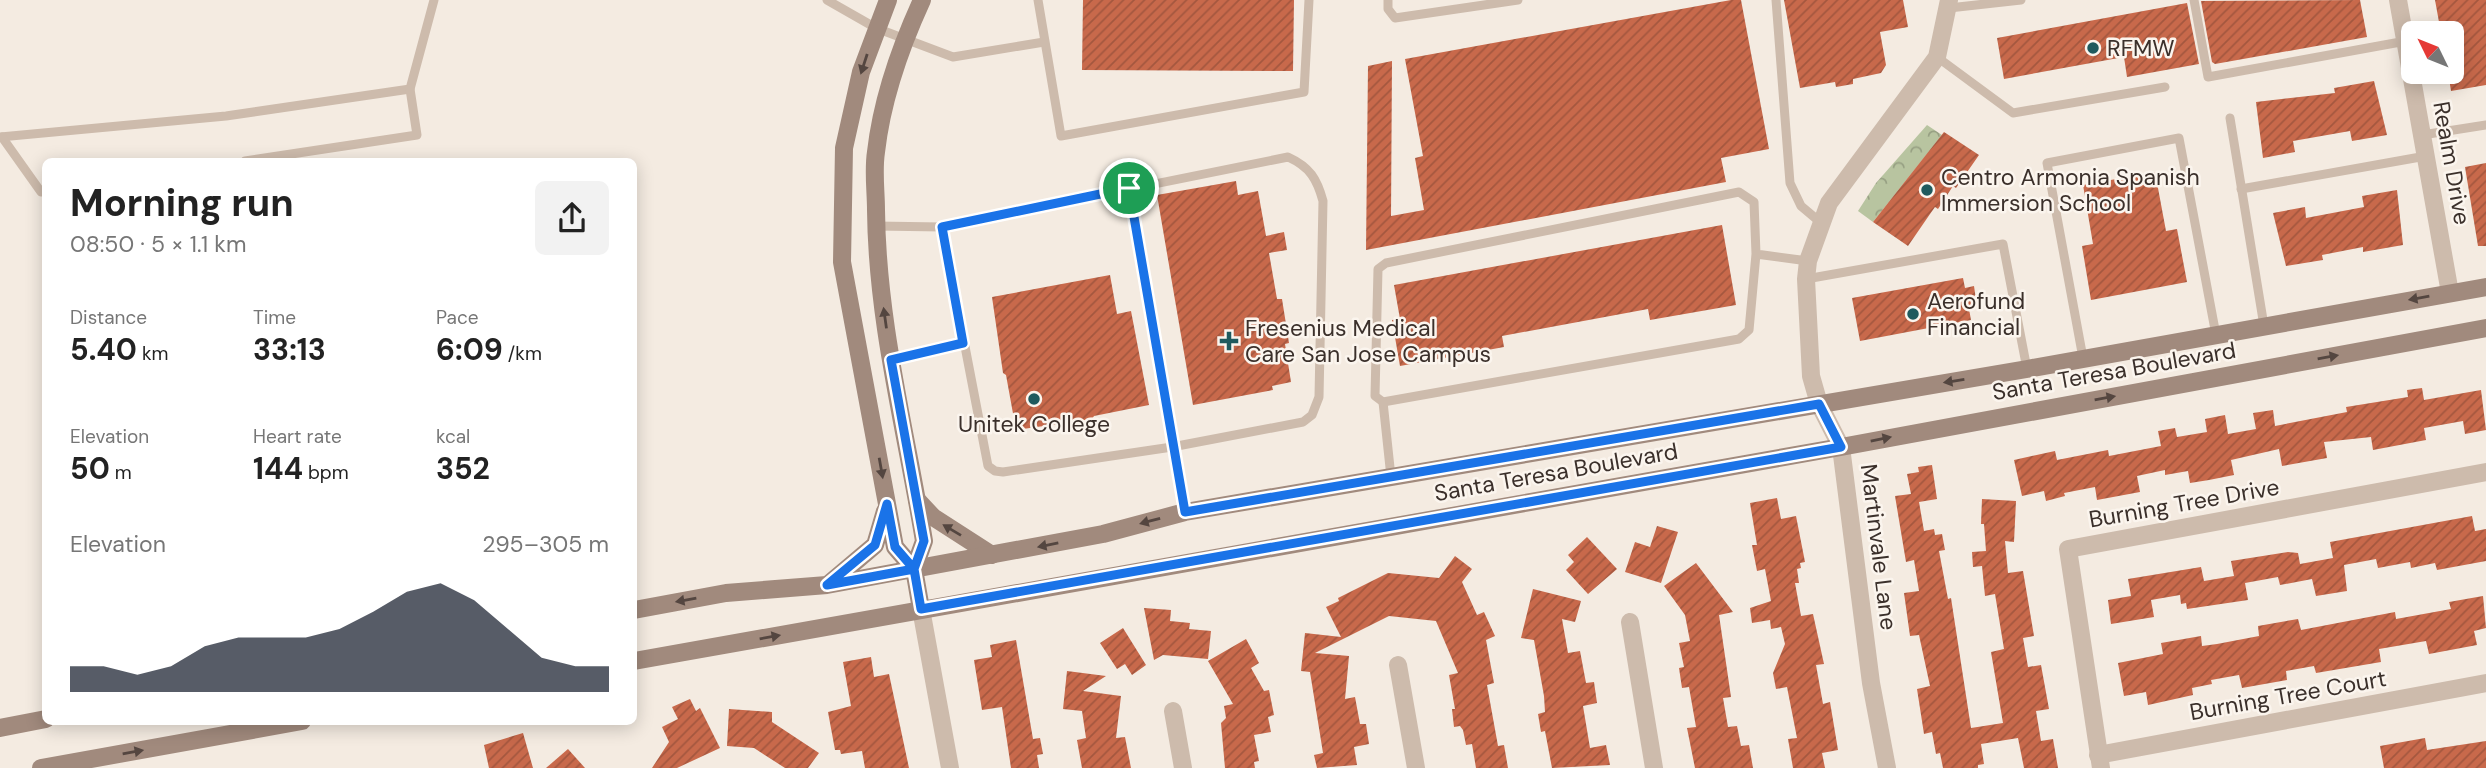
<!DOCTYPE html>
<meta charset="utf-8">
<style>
body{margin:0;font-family:"DM Sans",sans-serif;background:#f2f2f2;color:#222;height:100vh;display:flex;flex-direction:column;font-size:26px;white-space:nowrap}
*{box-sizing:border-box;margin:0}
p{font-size:23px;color:#767676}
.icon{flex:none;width:38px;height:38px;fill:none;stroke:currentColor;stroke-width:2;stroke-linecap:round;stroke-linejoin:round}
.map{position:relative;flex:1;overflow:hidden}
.sheet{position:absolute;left:42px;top:158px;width:595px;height:567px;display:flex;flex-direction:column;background:#fff;border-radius:10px;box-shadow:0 4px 18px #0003}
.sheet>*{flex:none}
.needle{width:46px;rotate:313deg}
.buttons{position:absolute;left:2401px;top:21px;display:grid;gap:14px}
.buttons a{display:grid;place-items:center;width:63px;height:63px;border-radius:10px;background:#fff;box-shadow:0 4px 18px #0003;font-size:35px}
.pin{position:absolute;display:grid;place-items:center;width:60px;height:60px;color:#fff;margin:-30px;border:4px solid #fff;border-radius:50%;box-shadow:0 2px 7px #0007}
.round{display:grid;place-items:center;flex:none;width:74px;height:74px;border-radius:10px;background:#f2f2f2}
.head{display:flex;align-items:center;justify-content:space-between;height:119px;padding:0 28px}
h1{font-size:38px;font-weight:700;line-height:52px}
.figures{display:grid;grid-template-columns:repeat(3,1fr);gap:10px;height:119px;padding:7px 28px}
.figures div{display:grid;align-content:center}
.figures b{font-size:30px;font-weight:700}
.figures small{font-size:19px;font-weight:400}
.figures p{font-size:19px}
.chart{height:196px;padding:14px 28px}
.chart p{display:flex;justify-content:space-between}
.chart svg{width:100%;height:126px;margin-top:7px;fill:#111827;opacity:.7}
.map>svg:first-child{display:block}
.forest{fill:url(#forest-crowns)}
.building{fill:url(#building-hatch)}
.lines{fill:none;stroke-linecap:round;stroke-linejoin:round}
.lane{stroke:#cdbbac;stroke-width:9}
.street{stroke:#cdbbac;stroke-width:18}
.secondary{stroke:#a18a7d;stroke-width:18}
.oneway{fill:#544640}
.route-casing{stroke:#fff;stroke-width:14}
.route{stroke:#1a73e8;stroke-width:9}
.poi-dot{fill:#1f5a5e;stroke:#fbf5ee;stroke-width:2.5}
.labels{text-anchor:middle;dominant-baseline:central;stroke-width:5;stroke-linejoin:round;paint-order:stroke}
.poi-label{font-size:23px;fill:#3b302b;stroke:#fbf5ee;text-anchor:start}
.street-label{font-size:23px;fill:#3b302b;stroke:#fbf5ee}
</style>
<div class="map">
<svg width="2486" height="768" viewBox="0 0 2486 768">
<defs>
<pattern id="forest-crowns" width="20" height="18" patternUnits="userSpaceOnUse" patternTransform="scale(1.75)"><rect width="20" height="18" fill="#b8c4a0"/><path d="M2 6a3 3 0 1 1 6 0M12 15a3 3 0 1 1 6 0" fill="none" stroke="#97a083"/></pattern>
<pattern id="building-hatch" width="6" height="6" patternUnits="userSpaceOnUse" patternTransform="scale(1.75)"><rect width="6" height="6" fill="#c8694b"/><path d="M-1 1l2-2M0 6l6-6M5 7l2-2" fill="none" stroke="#a4573f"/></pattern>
</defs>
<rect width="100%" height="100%" fill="#f4ebe1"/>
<polygon class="forest" points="1927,125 1942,135 1873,222 1858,211 1876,183"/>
<g class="building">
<polygon points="1083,0 1294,0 1293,71 1082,70"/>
<polygon points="1731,0 1741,0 1769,149 1721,158 1726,182 1366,250 1368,66 1392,61 1391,216 1424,210 1415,158 1423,156 1405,59"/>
<polygon points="1784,0 1903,0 1908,27 1880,32 1886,65 1881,73 1853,79 1853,84 1836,87 1835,82 1800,88"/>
<polygon points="2360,0 2367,37 2215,64 2212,62 2201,1"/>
<polygon points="2435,0 2486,0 2486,85 2451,91 2448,72 2452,72 2452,33 2441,33"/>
<polygon points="2187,3 2199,64 2127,77 2124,57 2004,79 1997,38"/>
<polygon points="2374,81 2387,135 2352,141 2350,131 2293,141 2295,152 2263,158 2256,102 2335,93 2334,88"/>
<polygon points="1944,132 1979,155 1956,188 1953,186 1938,209 1935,207 1930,214 1908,246 1873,222"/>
<polygon points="2486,163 2486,246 2478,246 2465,167"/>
<polygon points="2155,172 2166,231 2177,229 2187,282 2091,300 2082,246 2093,244 2083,185"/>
<polygon points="1236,181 1238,195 1258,191 1266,236 1284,232 1287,250 1269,253 1277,299 1282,299 1289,343 1285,344 1291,382 1272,386 1273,390 1193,405 1157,195"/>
<polygon points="2397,190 2403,245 2363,252 2363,247 2322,255 2323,260 2286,266 2273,213 2305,207 2306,218 2364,207 2362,196"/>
<polygon points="1722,225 1736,305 1650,320 1648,309 1502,336 1504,347 1400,366 1392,320 1400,319 1394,285"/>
<polygon points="1110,275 1117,314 1131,311 1149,405 1094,416 1092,419 1016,430 1006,375 1003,373 992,297"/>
<polygon points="1963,278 1965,288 1974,286 1977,307 1969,309 1971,320 1860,341 1852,298"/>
<polygon points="2422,388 2424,400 2481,390 2486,430 2465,434 2463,421 2424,428 2426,440 2373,450 2371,437 2324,442 2327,458 2282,466 2279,449 2231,460 2234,475 2209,480 2190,483 2188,471 2165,475 2165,470 2137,476 2140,492 2097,500 2095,487 2064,493 2065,496 2046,501 2044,491 2022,496 2014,460 2055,451 2057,460 2108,450 2109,456 2161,446 2158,431 2175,428 2177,437 2207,432 2205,419 2225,415 2228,434 2256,429 2253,413 2273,410 2275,426 2347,412 2346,407 2408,397 2407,390"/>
<polygon points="1932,465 1937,499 1919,502 1924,531 1934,529 1935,535 1942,534 1945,550 1939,551 1948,599 1951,598 1971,728 2003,723 1991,652 2004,649 1995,594 1985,596 1982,566 1973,567 1972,552 1986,551 1984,524 1981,524 1982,499 2016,501 2014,542 2005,541 2008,573 2023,571 2034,636 2023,638 2028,667 2041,665 2049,709 2036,711 2041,741 2053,739 2058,768 2024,768 2018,738 1981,744 1984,764 1978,765 1978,768 1943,768 1940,753 1936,754 1932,732 1924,734 1917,689 1930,686 1919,635 1910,636 1904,593 1919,591 1914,560 1906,562 1895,496 1911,494 1907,474 1919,472 1918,467"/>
<polygon points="1777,498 1781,519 1796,516 1805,562 1800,563 1801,568 1797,569 1799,583 1795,583 1801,616 1813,614 1824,664 1816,665 1823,704 1830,702 1838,750 1822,753 1825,768 1793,768 1788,739 1797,738 1787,687 1776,689 1773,673 1785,644 1781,627 1771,629 1770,620 1752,623 1750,608 1771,601 1765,569 1757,571 1752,545 1757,545 1750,503"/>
<polygon points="2472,516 2475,531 2486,529 2486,561 2437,570 2435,563 2411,568 2410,562 2378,568 2376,559 2344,565 2347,591 2316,596 2312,579 2280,585 2278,577 2245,583 2248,600 2187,609 2186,603 2181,604 2180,595 2151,600 2154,617 2111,624 2108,600 2131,596 2128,579 2201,567 2204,581 2234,576 2231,561 2288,552 2298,553 2300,564 2333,558 2330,542"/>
<polygon points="1657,526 1678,532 1661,583 1625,572 1635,542 1650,547"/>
<polygon points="1587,537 1617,569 1588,594 1566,570 1574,562 1568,555"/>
<polygon points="1455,556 1472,569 1462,582 1477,615 1484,612 1495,636 1486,640 1494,683 1487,685 1498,746 1504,745 1508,768 1476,768 1472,744 1466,745 1463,730 1460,726 1454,727 1452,709 1455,709 1449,675 1458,673 1436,621 1389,616 1315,653 1349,656 1345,699 1355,697 1360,724 1366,724 1369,744 1354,747 1357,765 1317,768 1314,755 1323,753 1310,672 1301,671 1305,633 1341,637 1326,607 1339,601 1338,598 1388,573 1439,578"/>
<polygon points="1696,563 1733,612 1719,615 1731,697 1723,698 1728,727 1737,726 1741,746 1749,745 1753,768 1695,768 1687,728 1696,727 1689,687 1682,688 1679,668 1684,667 1679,643 1690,641 1685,615 1664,586"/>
<polygon points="1533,589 1581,601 1575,622 1562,619 1568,653 1580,651 1586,683 1594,682 1597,703 1583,706 1590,748 1606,745 1610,765 1552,768 1545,731 1541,732 1538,714 1545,712 1544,696 1534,640 1521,638"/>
<polygon points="2483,596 2486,628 2474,631 2477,645 2429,654 2426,641 2379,649 2381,662 2316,673 2314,666 2286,671 2287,680 2242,688 2239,675 2211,680 2212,684 2192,688 2193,695 2148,705 2146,692 2124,696 2118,663 2163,654 2161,643 2201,636 2202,646 2217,644 2259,636 2258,626 2298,619 2301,630 2395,612 2396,619 2451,609 2449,602"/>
<polygon points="1144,608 1171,610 1170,621 1190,623 1189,629 1211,631 1208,659 1163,655 1154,660"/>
<polygon points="1123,628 1146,665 1132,675 1125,664 1117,669 1100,643"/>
<polygon points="1246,639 1259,663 1251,668 1264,691 1269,690 1274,715 1268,717 1271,732 1254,735 1259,761 1254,762 1255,768 1225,768 1221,723 1226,718 1224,706 1233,704 1208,661"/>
<polygon points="1016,640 1033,739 1040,738 1043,754 1037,755 1039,768 1011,768 1002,707 982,710 974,660 992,657 990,645"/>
<polygon points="871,657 874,677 889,674 909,768 865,768 862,751 841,754 840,750 835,750 828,712 851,706 843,662"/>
<polygon points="1067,671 1106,676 1083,691 1121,696 1116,738 1125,737 1131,768 1082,768 1077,740 1086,738 1082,711 1063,709"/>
<polygon points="690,699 696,711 700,708 720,748 677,768 652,768 669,742 662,727 678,719 672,707"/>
<polygon points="729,709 772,712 772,722 819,753 808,768 785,768 754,748 727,746"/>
<polygon points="523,733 533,768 489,768 484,745"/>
<polygon points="2425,738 2427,750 2486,741 2486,768 2384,768 2380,746"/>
<polygon points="568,749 585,768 546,768"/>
</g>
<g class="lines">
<g class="lane">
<polyline points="827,0 876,28 953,57 1044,42"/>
<polyline points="1038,0 1061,136 1304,92 1309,0"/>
<polyline points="1388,0 1388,9 1395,18 1518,0"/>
<polyline points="1776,0 1790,183 1801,206 1820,222"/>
<polyline points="2194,0 2208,77 2406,41"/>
<polyline points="1949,8 2021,0"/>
<polyline points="1937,57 2013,113 2165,87"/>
<polyline points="2230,118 2264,326"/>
<polyline points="2422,135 2486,125"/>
<polyline points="0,137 226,116 410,89 434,0"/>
<polyline points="2,137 41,192 46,191"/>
<path d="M1288,157C1310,167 1317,179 1323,201L1319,397L1312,415L1303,422L1172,447L1003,472L995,471L988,466L942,227Z"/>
<polyline points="245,161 417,135 410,89"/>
<polyline points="1129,188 1185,512"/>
<polyline points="2241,189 2426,156"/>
<polyline points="876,226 942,227"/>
<polyline points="1756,254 1754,202 1739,192 1386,263 1378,269 1375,396 1383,402 1739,339 1749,330 1756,254 1808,261"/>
<polyline points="1806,279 2003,244 2027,369"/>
<polyline points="2083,358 2047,163 2179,138 2216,335"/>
<polyline points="891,360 963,343"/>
<polyline points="1383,402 1391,477"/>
</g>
<g class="street">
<polyline points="2398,0 2450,293"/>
<polyline points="921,609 950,768"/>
<polyline points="1630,622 1654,768"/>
<polyline points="1398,665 1416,768"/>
<polyline points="1173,711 1183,768"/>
<polyline points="2098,755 2486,683"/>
<polyline points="1887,768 1871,683 1841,447 1819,404 1811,376 1806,279 1808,261 1829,203 1937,57 1949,0"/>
<polyline points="2101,768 2068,549 2486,472"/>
</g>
<g class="secondary">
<polyline points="888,0 861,72 844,148 842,262 895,547 914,569"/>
<polyline points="917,500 933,517 992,555"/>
<polyline points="830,583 875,545 885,511"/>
<path d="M921,609L914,569L924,541C906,431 877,322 876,210C876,191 873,171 876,152C882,99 900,48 922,0"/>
<polyline points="634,610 726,593 827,585 1103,534 1185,512 2027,369 2486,287"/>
<polyline points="634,661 1841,447 2486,328"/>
<polyline points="0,728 46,719"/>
<polyline points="41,768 302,721"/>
</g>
</g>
<defs><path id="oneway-solid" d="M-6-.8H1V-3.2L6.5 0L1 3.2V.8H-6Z" transform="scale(1.75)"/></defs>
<g class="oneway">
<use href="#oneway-solid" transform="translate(864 64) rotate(108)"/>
<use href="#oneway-solid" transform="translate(2419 298) rotate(170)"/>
<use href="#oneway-solid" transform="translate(885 318) rotate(-98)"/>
<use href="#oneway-solid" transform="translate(2328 357) rotate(-10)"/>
<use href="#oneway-solid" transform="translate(1954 381) rotate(171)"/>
<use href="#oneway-solid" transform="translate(2105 398) rotate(-10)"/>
<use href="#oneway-solid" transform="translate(1881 439) rotate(-11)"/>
<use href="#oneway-solid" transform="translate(881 468) rotate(80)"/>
<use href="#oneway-solid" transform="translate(1150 521) rotate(165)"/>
<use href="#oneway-solid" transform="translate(952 530) rotate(-149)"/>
<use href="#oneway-solid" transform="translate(1048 545) rotate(169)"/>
<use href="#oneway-solid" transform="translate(686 600) rotate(170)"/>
<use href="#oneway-solid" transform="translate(770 637) rotate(-10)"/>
<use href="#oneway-solid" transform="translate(133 752) rotate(-10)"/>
</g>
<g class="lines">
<defs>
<polyline id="route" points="1129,188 942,227 963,343 891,360 924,541 914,569 895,547 887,504 875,545 827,585 914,569 921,609 1841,447 1819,404 1185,512 1129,188"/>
</defs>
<use href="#route" class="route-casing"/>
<use href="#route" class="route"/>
</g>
<g class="poi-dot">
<circle cx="2093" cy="48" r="7"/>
<circle cx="1927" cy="190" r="7"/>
<circle cx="1913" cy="314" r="7"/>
<path d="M1225.5 330.5h7v7h7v7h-7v7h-7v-7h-7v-7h7z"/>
<circle cx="1034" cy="399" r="7"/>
</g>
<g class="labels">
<g class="poi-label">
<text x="2107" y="48">RFMW</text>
<text x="1941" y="177">Centro Armonia Spanish<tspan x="1941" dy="26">Immersion School</tspan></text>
<text x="1927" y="301">Aerofund<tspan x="1927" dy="26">Financial</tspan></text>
<text x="1245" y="328">Fresenius Medical<tspan x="1245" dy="26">Care San Jose Campus</tspan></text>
<text x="1034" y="424" text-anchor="middle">Unitek College</text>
</g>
<g class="street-label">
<text transform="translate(2452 163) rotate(80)">Realm Drive</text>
<text transform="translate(2114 371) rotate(-10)">Santa Teresa Boulevard</text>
<text transform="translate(1556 472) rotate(-10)">Santa Teresa Boulevard</text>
<text transform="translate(2184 503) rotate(-10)">Burning Tree Drive</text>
<text transform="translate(1879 547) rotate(83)">Martinvale Lane</text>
<text transform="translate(2288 695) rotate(-10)">Burning Tree Court</text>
</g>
</g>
</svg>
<div class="buttons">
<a><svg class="needle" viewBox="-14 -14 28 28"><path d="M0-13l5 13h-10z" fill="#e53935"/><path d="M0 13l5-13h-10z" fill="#767676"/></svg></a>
</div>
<div class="pin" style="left:1129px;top:188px;background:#1e9e55"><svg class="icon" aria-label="arrive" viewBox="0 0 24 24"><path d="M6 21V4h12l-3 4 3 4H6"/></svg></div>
<section class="sheet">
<div class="head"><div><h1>Morning run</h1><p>08:50 · 5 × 1.1 km</p></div><a class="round"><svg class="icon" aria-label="share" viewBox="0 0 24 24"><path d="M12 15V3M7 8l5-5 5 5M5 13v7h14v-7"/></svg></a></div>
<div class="figures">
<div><p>Distance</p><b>5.40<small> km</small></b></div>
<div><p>Time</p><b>33:13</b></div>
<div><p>Pace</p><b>6:09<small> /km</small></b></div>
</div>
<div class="figures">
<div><p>Elevation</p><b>50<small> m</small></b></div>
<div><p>Heart rate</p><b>144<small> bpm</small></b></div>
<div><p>kcal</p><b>352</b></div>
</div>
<div class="chart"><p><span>Elevation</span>295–305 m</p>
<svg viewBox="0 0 160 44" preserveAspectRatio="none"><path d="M0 44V35L10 35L20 38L30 35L40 28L50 25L60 25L70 25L80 22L90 16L100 9L110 6L120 12L130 22L140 32L150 35L160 35V44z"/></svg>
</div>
</section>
</div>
